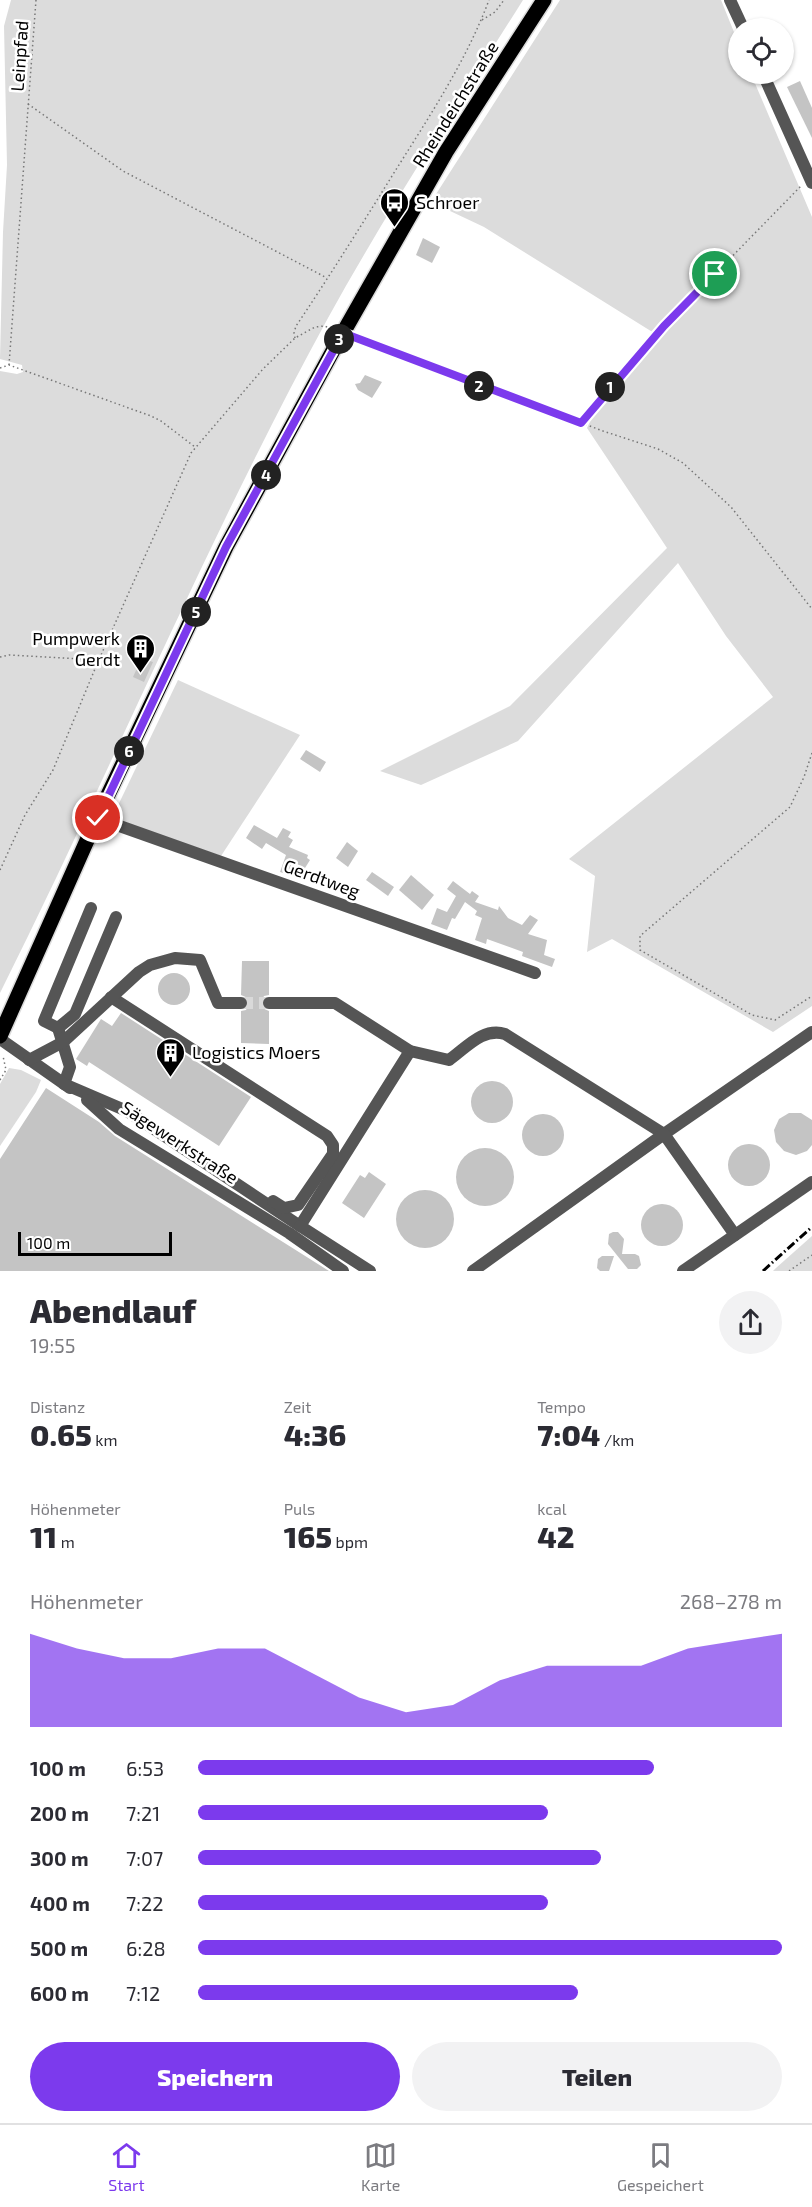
<!DOCTYPE html>
<html lang="de">
<meta charset="utf-8">
<style>
body{margin:0;font-family:"Exo 2",sans-serif;background:#f2f2f3;color:#2b2b33;height:100vh;display:flex;flex-direction:column;font-size:22px;white-space:nowrap}
*{box-sizing:border-box;margin:0}
p{font-size:20px;color:#7c7c81}
.icon{flex:none;width:33px;height:33px;fill:none;stroke:currentColor;stroke-width:2;stroke-linecap:round;stroke-linejoin:round}
.map{position:relative;height:1271px;overflow:hidden}
.panel{display:flex;flex-direction:column;background:#fff;flex:1}
.panel>*{flex:none}
.controls{position:absolute;left:728px;top:18px;display:grid;gap:12px}
.controls a{display:grid;place-items:center;width:66px;height:66px;border-radius:50%;background:#fff;box-shadow:0 2px 4px #0004;font-size:30px}
.scale{position:absolute;left:18px;bottom:15px;width:154px;box-sizing:border-box;padding-left:6px;border:3px solid #000;border-top:0;font-size:16px;line-height:21px;white-space:nowrap;color:#000;-webkit-text-stroke:4px #fff;paint-order:stroke}
.pin{position:absolute;display:grid;place-items:center;width:51px;height:51px;color:#fff;margin:-26px;border:3px solid #fff;border-radius:50%;box-shadow:0 2px 6px #0007}
.km{position:absolute;width:30px;height:30px;margin:-15px;border-radius:50%;background:#222;color:#fff;font-size:16px;line-height:30px;text-align:center}
.round{display:grid;place-items:center;flex:none;width:63px;height:63px;border-radius:32px;background:#f2f2f3}
.overview{display:flex;align-items:center;justify-content:space-between;height:102px;padding:0 30px}
h1{font-size:33px;font-weight:800;line-height:45px}
.figures{display:grid;grid-template-columns:repeat(3,1fr);gap:9px;height:102px;padding:6px 30px}
.figures div{display:grid;align-content:center}
.figures b{font-size:30px;font-weight:800}
.figures small{font-size:16px;font-weight:400}
.figures p{font-size:16px}
.chart{height:168px;padding:12px 30px}
.chart p{display:flex;justify-content:space-between}
.chart svg{width:100%;height:108px;margin-top:6px;fill:#7c3aed;opacity:.7}
.cta{display:flex;gap:12px;margin-top:auto;padding:12px 30px}
.cta a{flex:1;height:69px;border-radius:36px;background:#7c3aed;color:#fff;font-size:24px;font-weight:800;line-height:69px;text-align:center}
.cta a+a{background:#f2f2f3;color:#2b2b33}
ul{padding:0 30px;list-style:none;font-size:20px}
li{display:grid;grid-template-columns:96px 72px 1fr;align-items:center;height:45px}
li i{height:15px;border-radius:8px;background:#7c3aed}
.menu{display:flex;justify-content:space-around;align-items:center;height:84px;border-top:2px solid #e1e1e2;background:#fff;font-size:16px;color:#7c7c81}
.menu a{display:grid;justify-items:center;gap:3px}
.menu .on{color:#7c3aed}
.map>svg:first-child{display:block}
.green{fill:#dcdcdc}
.building{fill:#c4c4c4}
.lines{fill:none;stroke-linecap:round;stroke-linejoin:round}
.minor-tunnel{stroke:#d9d9d9;stroke-width:12;stroke-dasharray:12 6;stroke-linecap:butt}
.major-casing{stroke:#dbdbdb;stroke-width:18}
.path{stroke:#777;stroke-width:1.5;stroke-dasharray:1.5 3;stroke-linecap:butt}
.minor{stroke:#555;stroke-width:12}
.major{stroke:#000;stroke-width:15}
.rail{stroke:#000;stroke-width:3;stroke-dasharray:9 3 1.5 3;stroke-linecap:butt}
.route-casing{stroke:#fff;stroke-width:12}
.route{stroke:#7c3aed;stroke-width:8}
.labels{text-anchor:middle;dominant-baseline:central;stroke-width:5;stroke-linejoin:round;paint-order:stroke}
.street-label{font-size:18px;fill:#000;stroke:#fff}
.poi-label{font-size:18px;fill:#000;stroke:#fff;text-anchor:start}
</style>
<div class="map">
<svg width="812" height="1271" viewBox="0 0 812 1271">
<rect width="100%" height="100%" fill="#fff"/>
<g class="green">
<path d="M11,0H523C457,105 388,209 328,318C208,537 112,769 0,993V371L17,374L23,372L22,365L0,359L3,232L7,165L4,26Z"/>
<polygon points="560,0 721,0 738,42 738,74 751,74 812,217 812,1006 773,1032 612,939 587,952 595,876 569,859 773,697 726,636 678,563 518,741 421,785 380,771 510,706 667,548 587,428 597,407 656,340 654,333 484,227 431,202"/>
<polygon points="178,680 300,735 221,856 112,818"/>
<polygon points="9,1068 21,1070 41,1080 36,1092 0,1146 0,1084"/>
<polygon points="812,1236 812,1271 773,1271 776,1268"/>
</g>
<g class="building">
<polygon points="800,81 812,108 812,138 787,87"/>
<polygon points="423,238 440,247 432,263 416,255"/>
<polygon points="365,375 382,382 372,398 358,390 355,384 360,383"/>
<polygon points="136,657 153,662 144,682 133,677 138,666 135,665"/>
<polygon points="306,750 326,762 320,772 300,759"/>
<polygon points="254,825 277,838 283,828 291,832 288,837 293,840 289,847 308,855 307,858 310,860 305,868 297,864 293,876 280,872 286,855 266,843 262,849 246,838"/>
<polygon points="347,842 358,851 348,867 336,858"/>
<polygon points="372,872 394,887 388,896 366,880"/>
<polygon points="411,875 434,895 422,910 399,890"/>
<polygon points="453,881 470,894 472,891 479,896 475,902 498,910 499,906 508,918 522,925 530,915 538,920 528,934 547,940 544,955 555,959 552,967 522,956 523,952 487,939 486,944 475,940 482,918 475,915 477,911 465,902 455,919 452,918 447,930 431,924 437,908 447,912 456,896 447,889"/>
<polygon points="242,961 269,961 269,995 264,996 261,1002 262,1008 269,1011 269,1044 241,1043 241,1011 246,1010 249,1004 248,998 241,995"/>
<circle cx="174" cy="989" r="16"/>
<polygon points="121,1013 251,1097 219,1146 89,1062 87,1066 76,1059 101,1019 112,1026"/>
<circle cx="492" cy="1102" r="21"/>
<polygon points="46,1088 99,1122 115,1136 329,1271 0,1271 0,1159"/>
<polygon points="789,1113 801,1113 812,1120 812,1145 807,1151 796,1155 784,1151 776,1142 774,1130 779,1119"/>
<circle cx="543" cy="1135" r="21"/>
<circle cx="749" cy="1165" r="21"/>
<circle cx="485" cy="1177" r="29"/>
<polygon points="369,1172 386,1184 364,1218 342,1203 360,1175 365,1178"/>
<circle cx="425" cy="1219" r="29"/>
<circle cx="662" cy="1225" r="21"/>
<polygon points="613,1232 618,1232 624,1239 622,1254 635,1254 639,1256 641,1265 637,1269 628,1269 608,1244 609,1234"/>
<polygon points="602,1256 614,1256 609,1271 600,1271 597,1268 598,1259"/>
</g>
<g class="lines">
<polyline class="minor-tunnel" points="241,1003 269,1003"/>
<defs>
<polyline id="major" points="0,1036 97,818 226,547 335,347 446,152 544,0"/>
</defs>
<use href="#major" class="major-casing"/>
<g class="path">
<polyline points="482,20 495,12 504,0"/>
<polyline points="28,104 123,171 327,278"/>
<polyline points="354,337 603,431 658,449 683,463 731,507 812,609"/>
<path d="M295,338L294,333L296,326C331,274 364,221 397,168C431,114 467,59 489,0"/>
<polyline points="9,365 36,0"/>
<polyline points="0,368 9,365 151,416 161,421 195,447"/>
<polyline points="582,422 664,326 801,186"/>
<polyline points="0,657 9,655 98,660"/>
<polyline points="812,753 804,777 790,807 640,936 640,950 752,1015 775,1020 812,996"/>
<polyline points="0,870 25,815 53,770 97,664 191,453 263,369 295,338 315,327 324,326 330,328"/>
<polyline points="0,1080 6,1070 3,1056"/>
<polyline points="789,1271 812,1255"/>
</g>
<g class="minor">
<polyline points="730,0 743,28"/>
<polyline points="763,74 812,183"/>
<polyline points="97,818 535,973"/>
<polyline points="116,917 75,1014 58,1028 70,1067 64,1084 127,1111 300,1226 410,1051"/>
<polyline points="111,997 327,1136 333,1145 333,1154 298,1205 284,1208 273,1201"/>
<path d="M269,1003H335L410,1051L449,1060C466,1048 483,1027 505,1034L664,1134L812,1032"/>
<polyline points="58,1028 44,1021 91,908"/>
<polyline points="0,1039 70,1088"/>
<polyline points="29,1060 63,1042 139,972 150,965 175,958 200,960 218,1003 241,1003"/>
<polyline points="87,1100 119,1129 289,1233 343,1271"/>
<polyline points="300,1226 370,1271"/>
<polyline points="473,1271 664,1134 735,1235"/>
<polyline points="683,1271 812,1182"/>
</g>
<use href="#major" class="major"/>
<polyline class="rail" points="763,1271 812,1227"/>
</g>
<g class="lines">
<defs>
<polyline id="route" points="98,818 226,547 343,333 581,423 664,326 715,274"/>
</defs>
<use href="#route" class="route-casing"/>
<use href="#route" class="route"/>
</g>
<defs>
<symbol id="bus-pin" viewBox="-11 -11 22 30"><path d="M0 17L-7.5 6A9.5 9.5 0 1 1 7.5 6Z" fill="#000" stroke="#fff"/><path d="M-5-6H5V4H4V6H2V4H-2V6H-4V4H-5ZM-3.5-4V0h7V-4ZM-3.5 1.2v1.5H-2V1.2ZM2 1.2v1.5H3.5V1.2Z" fill="#fff"/></symbol>
<symbol id="building-pin" viewBox="-11 -11 22 30"><path d="M0 17L-7.5 6A9.5 9.5 0 1 1 7.5 6Z" fill="#000" stroke="#fff"/><path d="M-4-6H4V6H1V3H-1V6H-4ZM-2.5-4.3h1.7v1.8h-1.7ZM.8-4.3h1.7v1.8H.8ZM-2.5-1h1.7V.8h-1.7ZM.8-1h1.7V.8H.8Z" fill="#fff"/></symbol>
</defs>
<g fill-rule="evenodd">
<use href="#bus-pin" x="378" y="186" width="33" height="45"/>
<use href="#building-pin" x="124" y="632" width="33" height="45"/>
<use href="#building-pin" x="154" y="1036" width="33" height="45"/>
</g>
<g class="labels">
<g class="street-label">
<text transform="translate(19 56) rotate(-86)">Leinpfad</text>
<text transform="translate(455 104) rotate(-58)">Rheindeichstraße</text>
<text transform="translate(322 878) rotate(20)">Gerdtweg</text>
<text transform="translate(180 1142) rotate(33)">Sägewerkstraße</text>
</g>
<g class="poi-label">
<text x="416" y="202">Schroer</text>
<text x="120" y="638" text-anchor="end">Pumpwerk<tspan x="120" dy="21">Gerdt</tspan></text>
<text x="192" y="1052">Logistics Moers</text>
</g>
</g>
</svg>
<div class="controls">
<a><svg class="icon" aria-label="locate" viewBox="0 0 24 24"><circle cx="12" cy="12" r="6"/><path d="M12 2v4M12 18v4M2 12h4M18 12h4"/></svg></a>
</div>
<div class="scale">100 m</div>
<div class="pin" style="left:715px;top:274px;background:#1e9e55"><svg class="icon" aria-label="arrive" viewBox="0 0 24 24"><path d="M6 21V4h12l-3 4 3 4H6"/></svg></div>
<div class="pin" style="left:98px;top:818px;background:#d93025"><svg class="icon" aria-label="check" viewBox="0 0 24 24"><path d="M5 12l5 5 9-10"/></svg></div>
<b class="km" style="left:610px;top:387px">1</b>
<b class="km" style="left:479px;top:386px">2</b>
<b class="km" style="left:339px;top:339px">3</b>
<b class="km" style="left:266px;top:475px">4</b>
<b class="km" style="left:196px;top:612px">5</b>
<b class="km" style="left:129px;top:751px">6</b>
</div>
<section class="panel">
<div class="overview"><div><h1>Abendlauf</h1><p>19:55</p></div><a class="round"><svg class="icon" aria-label="share" viewBox="0 0 24 24"><path d="M12 15V3M7 8l5-5 5 5M5 13v7h14v-7"/></svg></a></div>
<div class="figures">
<div><p>Distanz</p><b>0.65<small> km</small></b></div>
<div><p>Zeit</p><b>4:36</b></div>
<div><p>Tempo</p><b>7:04<small> /km</small></b></div>
</div>
<div class="figures">
<div><p>Höhenmeter</p><b>11<small> m</small></b></div>
<div><p>Puls</p><b>165<small> bpm</small></b></div>
<div><p>kcal</p><b>42</b></div>
</div>
<div class="chart"><p><span>Höhenmeter</span>268–278 m</p>
<svg viewBox="0 0 160 44" preserveAspectRatio="none"><path d="M0 44V6L10 12L20 16L30 16L40 12L50 12L60 22L70 32L80 38L90 35L100 25L110 19L120 19L130 19L140 12L150 9L160 6V44z"/></svg>
</div>
<ul>
<li><b>100 m</b>6:53<i style="width:78%"></i></li>
<li><b>200 m</b>7:21<i style="width:60%"></i></li>
<li><b>300 m</b>7:07<i style="width:69%"></i></li>
<li><b>400 m</b>7:22<i style="width:60%"></i></li>
<li><b>500 m</b>6:28<i style="width:100%"></i></li>
<li><b>600 m</b>7:12<i style="width:65%"></i></li>
</ul>
<div class="cta"><a>Speichern</a><a>Teilen</a></div>
</section>
<nav class="menu">
<a class="on"><svg class="icon" aria-label="home" viewBox="0 0 24 24"><path d="M3 11l9-7 9 7M6 9v11h12V9"/></svg>Start</a>
<a><svg class="icon" aria-label="map" viewBox="0 0 24 24"><path d="M3 6l6-2 6 2 6-2v14l-6 2-6-2-6 2zM9 4v14M15 6v14"/></svg>Karte</a>
<a><svg class="icon" aria-label="saved" viewBox="0 0 24 24"><path d="M7 4h10v16l-5-4-5 4z"/></svg>Gespeichert</a>
</nav>
